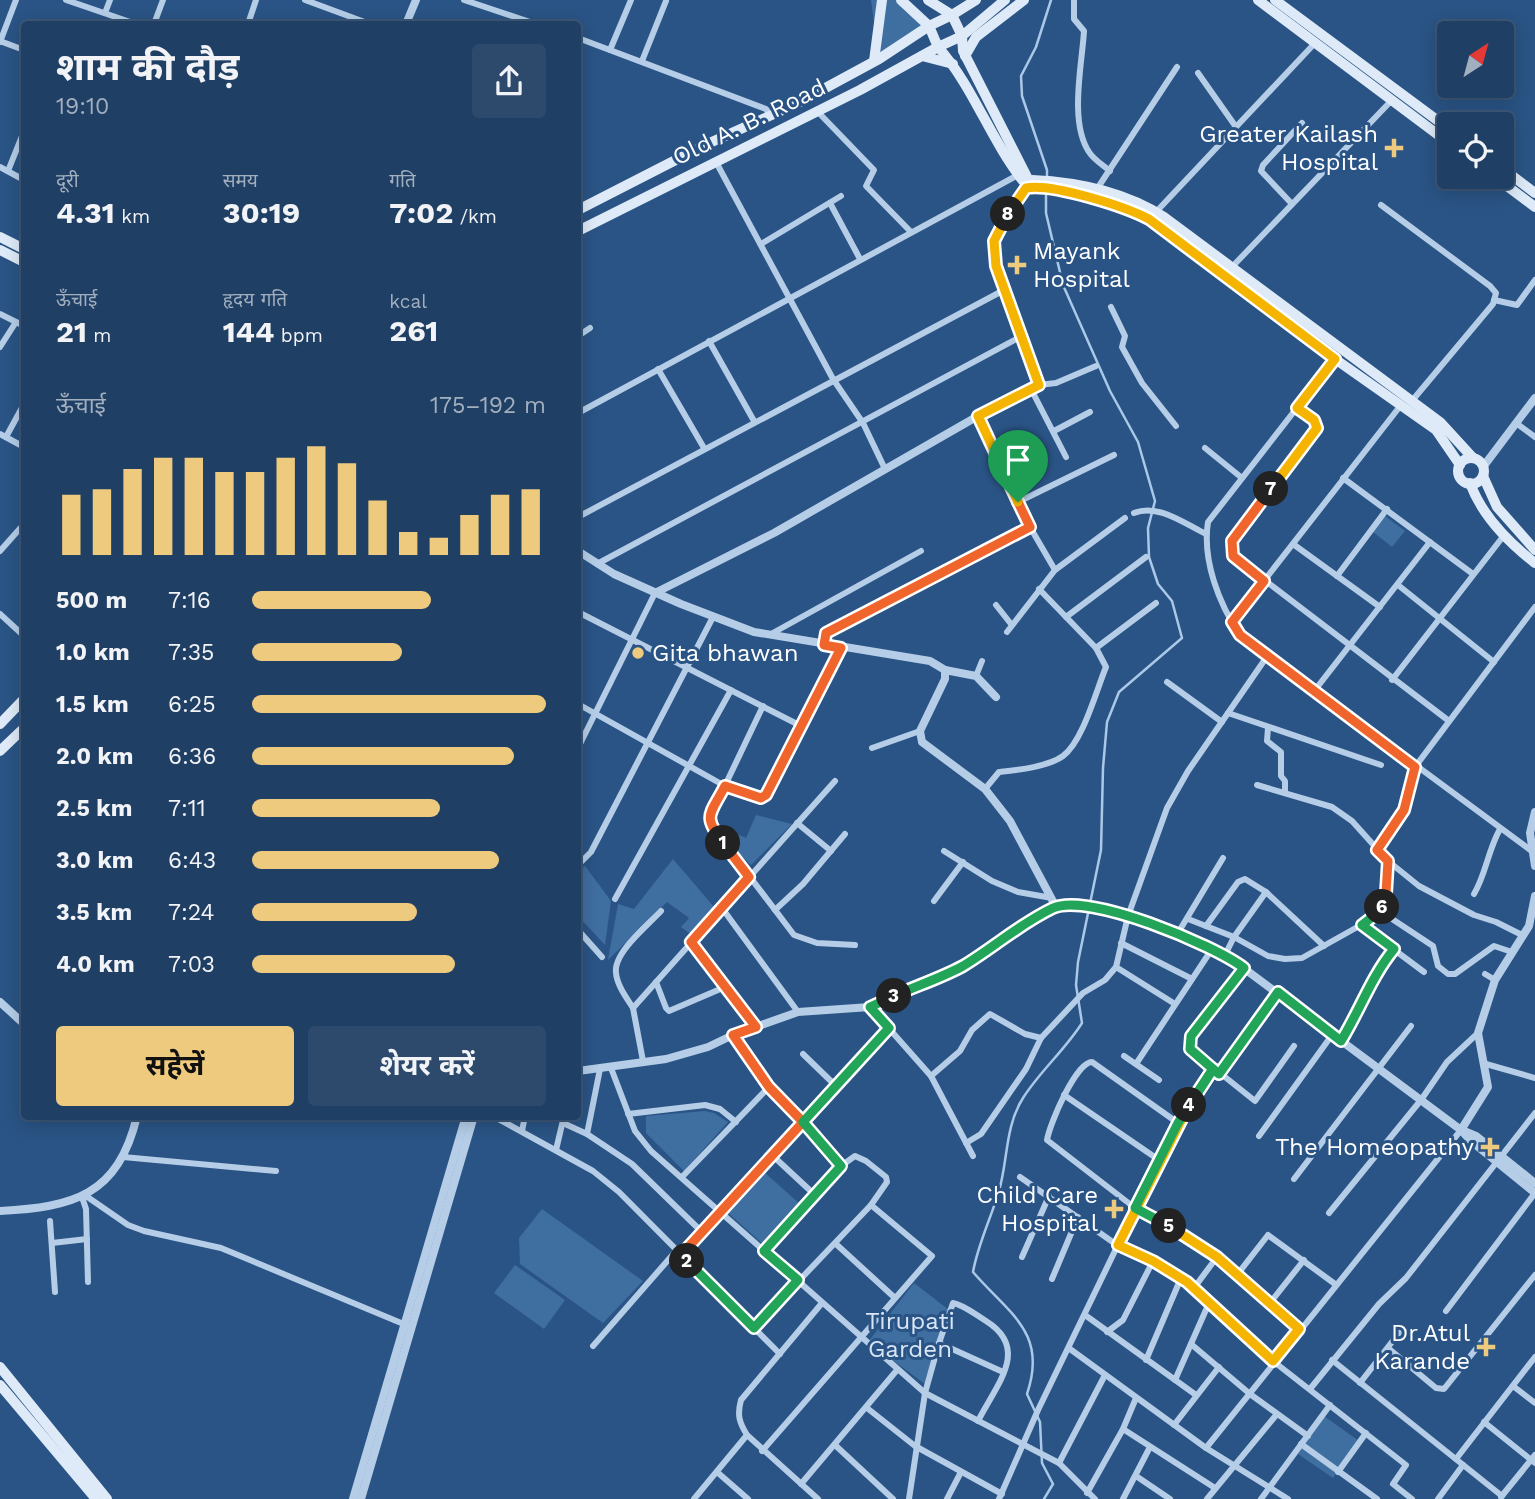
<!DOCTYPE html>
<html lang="hi">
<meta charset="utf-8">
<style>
body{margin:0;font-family:"Work Sans","Noto Sans Devanagari",sans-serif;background:#2d4a6d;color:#f1f3f6;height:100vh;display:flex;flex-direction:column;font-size:26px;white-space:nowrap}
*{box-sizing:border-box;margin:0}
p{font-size:23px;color:#a2afbf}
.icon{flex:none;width:38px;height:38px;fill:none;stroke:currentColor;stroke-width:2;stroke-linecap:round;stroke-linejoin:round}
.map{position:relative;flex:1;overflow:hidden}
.details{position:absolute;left:21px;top:21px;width:560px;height:1099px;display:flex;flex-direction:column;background:#203f64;border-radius:7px;box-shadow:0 4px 18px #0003,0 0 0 2px #3d5878}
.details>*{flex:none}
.needle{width:46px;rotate:36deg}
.buttons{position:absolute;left:1437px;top:21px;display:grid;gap:14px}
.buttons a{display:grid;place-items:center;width:77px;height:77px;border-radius:7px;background:#203f64;box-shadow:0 4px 18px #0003,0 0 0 2px #3d5878;font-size:35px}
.pin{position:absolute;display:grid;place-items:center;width:60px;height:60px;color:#fff;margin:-72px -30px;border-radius:50% 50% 50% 0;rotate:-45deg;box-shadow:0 0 7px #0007}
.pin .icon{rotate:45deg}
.km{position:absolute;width:35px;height:35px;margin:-18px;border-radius:50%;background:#222;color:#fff;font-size:19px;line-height:35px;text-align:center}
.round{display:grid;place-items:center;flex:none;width:74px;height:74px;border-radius:7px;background:#2d4a6d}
.headline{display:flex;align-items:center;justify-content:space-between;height:119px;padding:0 35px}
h1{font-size:38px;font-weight:700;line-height:52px}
.metrics{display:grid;grid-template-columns:repeat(3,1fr);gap:10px;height:119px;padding:7px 35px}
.metrics div{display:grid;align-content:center}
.metrics b{font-size:30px;font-weight:700}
.metrics small{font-size:19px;font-weight:400}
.metrics p{font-size:19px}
.chart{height:196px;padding:14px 35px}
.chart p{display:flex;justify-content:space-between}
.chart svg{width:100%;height:126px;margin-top:7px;stroke:#edca7d;stroke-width:6}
.action{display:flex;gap:14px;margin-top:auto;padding:14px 35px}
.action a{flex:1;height:80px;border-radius:7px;background:#edca7d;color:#111;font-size:28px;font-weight:700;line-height:80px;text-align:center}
.action a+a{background:#2d4a6d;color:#f1f3f6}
ul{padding:0 35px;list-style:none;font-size:23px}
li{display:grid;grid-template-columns:112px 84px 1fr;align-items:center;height:52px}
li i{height:18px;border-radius:9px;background:#edca7d}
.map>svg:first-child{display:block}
.green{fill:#3f6ea1}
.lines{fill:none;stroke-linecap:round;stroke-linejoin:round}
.stream{stroke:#aac8e7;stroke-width:2.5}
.minor{stroke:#b5cde7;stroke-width:6}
.tertiary{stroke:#b5cde7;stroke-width:8}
.secondary{stroke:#deeaf7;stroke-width:10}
.split-1-casing{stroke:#fff;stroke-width:14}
.split-2-casing{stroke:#fff;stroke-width:14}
.split-3-casing{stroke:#fff;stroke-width:14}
.split-4-casing{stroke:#fff;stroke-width:14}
.split-5-casing{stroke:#fff;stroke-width:14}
.split-6-casing{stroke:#fff;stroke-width:14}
.split-7-casing{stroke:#fff;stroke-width:14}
.split-8-casing{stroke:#fff;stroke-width:14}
.split-9-casing{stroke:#fff;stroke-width:14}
.split-1{stroke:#f0652b;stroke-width:9}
.split-2{stroke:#f0652b;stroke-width:9}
.split-3{stroke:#22a559;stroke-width:9}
.split-4{stroke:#22a559;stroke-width:9}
.split-5{stroke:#f5b400;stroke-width:9}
.split-6{stroke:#22a559;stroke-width:9}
.split-7{stroke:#f0652b;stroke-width:9}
.split-8{stroke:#f5b400;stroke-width:9}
.split-9{stroke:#f5b400;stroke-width:9}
.poi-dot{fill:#edca7d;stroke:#2a5485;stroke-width:2.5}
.labels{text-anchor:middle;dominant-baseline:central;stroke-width:6;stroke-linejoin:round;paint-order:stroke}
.street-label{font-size:24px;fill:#fff;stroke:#2a5485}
.poi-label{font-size:24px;fill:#fff;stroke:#2a5485;text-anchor:end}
.park-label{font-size:24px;fill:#d8e6f6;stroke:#2a5485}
</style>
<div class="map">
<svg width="1535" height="1499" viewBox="0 0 1535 1499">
<rect width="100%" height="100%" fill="#2a5485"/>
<g class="green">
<polygon points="871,0 901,0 929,26 879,59"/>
<polygon points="1385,516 1405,531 1392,547 1373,532"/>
<polygon points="756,815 792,824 751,865 727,843 735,833 746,838"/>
<polygon points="673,859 715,908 692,935 681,927 689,918 667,902 608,960 618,904 634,909"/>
<polygon points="585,866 611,901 605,945 578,916 578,872"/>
<polygon points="705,1111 714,1113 728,1122 684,1171 646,1133 646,1116"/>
<polygon points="764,1172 801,1205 765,1246 728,1213"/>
<polygon points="542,1209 643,1281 603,1323 520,1264 519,1238"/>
<polygon points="515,1265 565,1300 544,1329 494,1293"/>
<polygon points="914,1283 949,1310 925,1384 868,1342"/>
<polygon points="1324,1416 1359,1441 1333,1478 1298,1454"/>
</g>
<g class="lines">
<g class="stream">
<polyline points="1047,178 1047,170 1022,96 1021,76 1036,47 1051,0"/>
<path d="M1044,1499L1053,1484L1042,1463L1040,1422L1027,1394C1048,1332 1009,1314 973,1272C978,1244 991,1218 999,1191C1008,1160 1005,1126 1023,1098C1040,1071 1065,1050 1082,1023L1076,985L1078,962L1101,850L1103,768L1107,722L1119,692L1182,638L1172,601L1158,584L1149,557L1148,528L1155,501L1138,442L1110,391L1063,285L1046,213V191"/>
</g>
<g class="minor">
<polyline points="66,0 136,24"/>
<polyline points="305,0 370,24"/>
<polyline points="464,0 536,24"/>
<path d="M1074,0V19L1084,31C1082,65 1069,122 1089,152C1094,160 1103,165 1110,171"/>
<polyline points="105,13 110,0"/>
<polyline points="154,24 163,0"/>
<polyline points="248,24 256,0"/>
<polyline points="578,38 766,109 770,115"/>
<polyline points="0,41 24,50"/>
<polyline points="0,42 16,0"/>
<polyline points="610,50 631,0"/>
<polyline points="642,61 666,1"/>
<polyline points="1198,73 1236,127"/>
<polyline points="818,112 874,170 866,186 911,232"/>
<polyline points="716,162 833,379 863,423 885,469"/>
<polyline points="0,167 24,180"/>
<polyline points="8,171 24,131"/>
<polyline points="1097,189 1177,67"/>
<polyline points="830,203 860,259"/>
<polyline points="1292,204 1261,171 1263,165 1302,123"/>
<polyline points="1381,205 1490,286 1496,293 1493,304 1411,402"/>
<polyline points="1156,212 1315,43"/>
<polyline points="761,244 841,196"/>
<polyline points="1231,268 1392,100"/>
<polyline points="1494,300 1517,305 1535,280"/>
<polyline points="1111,307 1125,336 1122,347 1142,383 1176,426"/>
<polyline points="0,314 24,326"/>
<polyline points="578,336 590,328"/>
<polyline points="709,341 754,421"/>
<polyline points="0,347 16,322"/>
<path d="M1335,359L1208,522C1202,560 1219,604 1240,635L1533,852"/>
<polyline points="658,369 704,448"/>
<polyline points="1039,385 1056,383 1096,366"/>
<polyline points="1031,389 1066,457"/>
<polyline points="1297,408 1314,420 1317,428 1232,541 1233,556 1449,721"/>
<polyline points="578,413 1018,175"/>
<polyline points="978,416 1030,527 1055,570"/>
<polyline points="1516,423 1535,437"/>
<polyline points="1054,431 1090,412"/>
<polyline points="0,434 24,447"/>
<polyline points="6,437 24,404"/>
<polyline points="1205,448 1242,478"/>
<polyline points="1343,478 1473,574"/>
<polyline points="1018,502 1114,455"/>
<path d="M1134,513C1158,503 1185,524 1206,534"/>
<polyline points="578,517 1006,289"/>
<polyline points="1293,544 1380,607"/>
<polyline points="0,551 24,524"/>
<polyline points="597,564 1020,337"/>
<polyline points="1337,576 1387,509"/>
<polyline points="1398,585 1494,662"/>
<polyline points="1039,589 1096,648 1156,603"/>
<polyline points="996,605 1011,624"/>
<polyline points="578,612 801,726"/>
<polyline points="0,614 24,636"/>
<polyline points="1066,617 1146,557"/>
<polyline points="1232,622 1401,405"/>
<polyline points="1007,632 1055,570 1125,518"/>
<polyline points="771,634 921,551"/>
<polyline points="824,645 826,633 1030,527"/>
<polyline points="976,676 982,661"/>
<polyline points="1392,680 1505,534"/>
<polyline points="1167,682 1222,722"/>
<polyline points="1315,690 1430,542"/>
<polyline points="578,704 725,786 761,798 769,789 841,648"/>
<polyline points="763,706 710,817 709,823 794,935 817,943 855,945"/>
<polyline points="1228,713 1381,765"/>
<polyline points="1268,728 1267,741 1281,752 1281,776 1285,781 1285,793"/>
<polyline points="578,748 655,593"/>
<polyline points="872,748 920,731"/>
<polyline points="1257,785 1332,807 1352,821 1388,861 1419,886 1474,915 1496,922 1522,935"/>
<path d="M985,789L999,772C1017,770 1048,767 1063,756C1083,741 1096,691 1106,667L1096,648"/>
<polyline points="797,823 831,851"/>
<polyline points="1377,850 1404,810 1415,767 1535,607"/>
<polyline points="944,851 992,881 1018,892 1052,898"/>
<polyline points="578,865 591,852 713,617"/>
<path d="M1474,894C1486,874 1488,850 1500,829"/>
<polyline points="615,899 731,690"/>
<polyline points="934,901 963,862"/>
<polyline points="722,908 798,1012"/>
<polyline points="775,910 803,884 845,834"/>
<polyline points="1380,911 1433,946 1438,966 1448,974 1455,974 1494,946 1512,952"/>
<polyline points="1188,919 1234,937 1268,956 1285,959 1302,958 1361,925 1380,911 1386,893 1388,861"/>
<polyline points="1361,925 1424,972"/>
<polyline points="1206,926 1238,882 1245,879 1266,892 1324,946"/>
<polyline points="578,930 602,957"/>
<polyline points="1178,933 1223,858"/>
<polyline points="691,942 756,1027"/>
<polyline points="1121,943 1192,979"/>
<polyline points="1225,955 1234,937 1266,892"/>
<polyline points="1116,967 1175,1004"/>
<polyline points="1244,968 1191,1036 1190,1049 1255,1101 1294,1046"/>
<polyline points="1485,974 1495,980"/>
<polyline points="656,982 666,1008 669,1011 725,987"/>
<polyline points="578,989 578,990"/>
<polyline points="870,1007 931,1076 973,1156"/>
<path d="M633,1008C626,997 617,985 616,973C613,953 648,925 661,911"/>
<polyline points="733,1035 769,1087 841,1166"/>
<polyline points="1041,1038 1083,993 1105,980 1116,967 1128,916 1167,808 1188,771 1268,655"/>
<path d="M1341,1041C1361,1010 1371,977 1394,949"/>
<polyline points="803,1054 837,1087"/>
<polyline points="1124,1056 1159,1080"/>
<polyline points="643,1061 633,1008 835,781"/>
<polyline points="1136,1064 1212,949"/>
<polyline points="1486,1064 1535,1078"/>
<polyline points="611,1068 635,1131 651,1151 925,1393 1059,1463 1095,1499"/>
<polyline points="600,1069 587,1134 632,1164 702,1232"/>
<polyline points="1219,1074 1278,992"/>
<polyline points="931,1076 960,1051 972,1030 990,1014 1025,1034 1041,1038 1026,1069 981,1134 966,1143"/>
<polyline points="1064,1095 1159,1160"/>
<polyline points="628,1114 705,1105 720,1109 736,1122"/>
<polyline points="493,1116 593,1171 619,1192 780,1354"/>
<polyline points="563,1123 587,1134"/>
<path d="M1178,1123L1092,1062C1076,1062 1050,1123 1047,1140L1135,1208L1198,1243L1299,1329"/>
<polyline points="522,1131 525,1116"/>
<polyline points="1259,1136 1332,1035"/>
<polyline points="556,1150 564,1116"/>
<polyline points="773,1156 815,1195"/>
<polyline points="123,1157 276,1171"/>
<polyline points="682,1177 769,1087"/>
<polyline points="1020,1177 1117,1245 1153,1261 1187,1282 1273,1361 1406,1465 1393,1484 1412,1499"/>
<polyline points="1294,1179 1411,1026"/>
<polyline points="86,1196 128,1225 144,1231 221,1248 406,1325"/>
<polyline points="82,1197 86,1209 88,1282"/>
<polyline points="1329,1213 1421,1100 1447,1062 1478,1033"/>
<polyline points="50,1221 55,1292"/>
<polyline points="52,1243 87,1239"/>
<polyline points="836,1244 895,1298"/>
<polyline points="681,1255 889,1028"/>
<polyline points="1022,1257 1049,1196"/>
<polyline points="1237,1275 1268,1235 1335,1284"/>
<polyline points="1052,1279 1078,1217"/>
<polyline points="1194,1288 1217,1257"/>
<polyline points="1270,1303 1304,1260"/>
<polyline points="1446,1311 1535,1193"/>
<polyline points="1085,1315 1196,1395"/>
<polyline points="754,1328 871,1205 887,1182 886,1177 866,1161 855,1156 841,1166 764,1251"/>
<polyline points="1107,1332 1123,1320 1153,1261"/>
<polyline points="1191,1344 1250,1394 1308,1436"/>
<polyline points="593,1346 676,1251"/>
<polyline points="1388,1348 1436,1388 1444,1389 1535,1275"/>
<polyline points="1070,1349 1206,1448 1288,1499"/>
<polyline points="1146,1360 1181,1278"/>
<polyline points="1332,1360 1502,1496"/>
<polyline points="1175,1380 1209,1303"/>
<polyline points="1360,1383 1402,1329"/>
<polyline points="1513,1386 1535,1403"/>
<polyline points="1310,1389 1379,1304 1406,1278 1535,1113"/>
<polyline points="867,1408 915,1446 1002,1494"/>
<path d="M978,1421C996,1385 1031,1349 986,1321C976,1315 964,1305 953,1303L939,1343L1003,1372"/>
<polyline points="1484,1422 1535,1463"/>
<polyline points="1174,1425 1219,1367"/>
<polyline points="1123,1429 1215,1488"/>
<polyline points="1301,1444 1377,1499"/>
<polyline points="835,1445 893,1499"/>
<polyline points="1206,1448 1461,1130"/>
<polyline points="762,1451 932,1256 871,1205"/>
<polyline points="1456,1459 1535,1357"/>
<polyline points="1059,1463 1105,1375"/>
<polyline points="717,1472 748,1499"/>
<polyline points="1338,1472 1366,1433"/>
<polyline points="1136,1476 1170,1499"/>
<polyline points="801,1484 897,1370"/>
<polyline points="1087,1493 1123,1429 1136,1398"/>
<polyline points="1501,1497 1535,1455"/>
<polyline points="694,1499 747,1435"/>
<path d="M818,1499L747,1435C739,1422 737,1415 741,1400L822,1303"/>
<polyline points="909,1499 925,1393 939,1343"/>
<polyline points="947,1499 961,1472"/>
<polyline points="999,1499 1038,1410 1159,1160 1178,1123 1213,1069"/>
<polyline points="1123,1499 1150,1447"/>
<polyline points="1207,1499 1277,1414"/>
<polyline points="1261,1499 1330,1405"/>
<polyline points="1438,1499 1463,1465"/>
</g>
<g class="tertiary">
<polyline points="406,24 416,0"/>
<polyline points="1483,467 1535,398"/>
<polyline points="578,551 614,574 681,604 754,632 930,661 945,670 976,676 996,697"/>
<path d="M655,593L774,533L978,416L1039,385C1028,358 990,263 995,240C999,221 1015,204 1026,188"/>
<polyline points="945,670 945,679 920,731 922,742 985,789 1010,821 1056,907"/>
<polyline points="1535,812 1530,833 1535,866"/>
<polyline points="0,1002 24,1024"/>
<polyline points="578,1071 666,1059 708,1047 733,1035 798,1012 870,1007 960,967 1056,907 1078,906 1128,916 1178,933 1234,961 1461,1130 1472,1142 1535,1193"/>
<polyline points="1461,1130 1488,1087 1478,1033 1495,980 1529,926 1535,896"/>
<polyline points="1464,1131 1476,1136 1535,1183"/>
<path d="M0,1211C73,1207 118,1196 137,1116"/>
<polyline points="353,1499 466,1116"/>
<polyline points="361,1499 474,1116"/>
</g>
<g class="secondary">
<polyline points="928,0 952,15 976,0"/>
<polyline points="1005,0 962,36 938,47 929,26 952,15 962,36 963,51 1027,177"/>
<polyline points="1258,0 1449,143"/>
<polyline points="1275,0 1449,129"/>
<polyline points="922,56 953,64"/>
<polyline points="965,56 976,37 1024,0"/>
<polyline points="874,61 882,0"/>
<polyline points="1502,168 1535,193"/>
<polyline points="1495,177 1535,207"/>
<path d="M1032,180C1078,182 1125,192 1164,217L1440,422L1473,458"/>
<path d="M1031,187C1063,188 1120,204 1149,219L1335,359L1436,430L1460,465"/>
<polyline points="578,210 705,145 794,105 879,59 929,26 901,0"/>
<path d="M578,231L860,90L938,47C973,86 990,139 1023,181"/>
<polyline points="0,237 24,249"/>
<polyline points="0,250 24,262"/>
<circle cx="1471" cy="471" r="13"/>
<polyline points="1483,476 1497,507 1535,550"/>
<path d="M1470,483C1482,516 1508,542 1535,563"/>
<polyline points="0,724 24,699"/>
<polyline points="0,751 24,728"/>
<polyline points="0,1367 107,1499"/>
<polyline points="0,1385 96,1499"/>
</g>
</g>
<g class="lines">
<defs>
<path id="split-1" d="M723,843C702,815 710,815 725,786L761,798L766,795L841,648L824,645L826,633L1030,527L1018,502"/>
<polyline id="split-2" points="687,1261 681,1255 803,1122 769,1087 733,1035 756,1027 691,942 749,877 723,843"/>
<polyline id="split-3" points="687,1261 754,1328 798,1280 764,1251 841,1166 803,1122 889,1028 870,1007 894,996"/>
<path id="split-4" d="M894,996C916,986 941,978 963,966C993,948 1021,923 1053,908C1088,892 1214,945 1244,968L1191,1036L1190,1049L1213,1069L1189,1105"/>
<polyline id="split-5" points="1169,1226 1217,1257 1299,1329 1273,1361 1187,1282 1153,1261 1118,1245 1189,1105"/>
<path id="split-6" d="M1169,1226L1135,1208L1178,1123L1213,1069L1219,1074L1278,992L1341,1041C1360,1010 1371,977 1394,949L1362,925L1380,911L1382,907"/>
<polyline id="split-7" points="1271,489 1232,541 1233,556 1264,581 1232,622 1240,635 1415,767 1404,810 1377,850 1388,861 1386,893 1382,907"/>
<path id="split-8" d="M1008,214L1026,188C1052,183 1124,206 1149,219L1335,359L1297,408L1314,420L1317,428L1271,489"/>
<polyline id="split-9" points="1008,214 994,241 996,266 1039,385 978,416 1018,502"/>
</defs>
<use href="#split-1" class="split-1-casing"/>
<use href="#split-2" class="split-2-casing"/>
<use href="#split-3" class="split-3-casing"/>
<use href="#split-4" class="split-4-casing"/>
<use href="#split-5" class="split-5-casing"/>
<use href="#split-6" class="split-6-casing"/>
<use href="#split-7" class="split-7-casing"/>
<use href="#split-8" class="split-8-casing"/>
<use href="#split-9" class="split-9-casing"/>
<use href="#split-1" class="split-1"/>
<use href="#split-2" class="split-2"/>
<use href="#split-3" class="split-3"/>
<use href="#split-4" class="split-4"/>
<use href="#split-5" class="split-5"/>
<use href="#split-6" class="split-6"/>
<use href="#split-7" class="split-7"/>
<use href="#split-8" class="split-8"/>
<use href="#split-9" class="split-9"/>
</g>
<g class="poi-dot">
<path d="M1390.5 137.5h7v7h7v7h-7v7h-7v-7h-7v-7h7z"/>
<path d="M1013.5 254.5h7v7h7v7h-7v7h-7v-7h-7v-7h7z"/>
<circle cx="638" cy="653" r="7"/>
<path d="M1486.5 1136.5h7v7h7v7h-7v7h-7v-7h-7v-7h7z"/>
<path d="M1110.5 1198.5h7v7h7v7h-7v7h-7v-7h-7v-7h7z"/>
<path d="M1482.5 1336.5h7v7h7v7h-7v7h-7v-7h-7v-7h7z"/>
</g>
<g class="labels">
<g class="street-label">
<text transform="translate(749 122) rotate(-26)">Old A. B. Road</text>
</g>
<g class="poi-label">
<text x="1378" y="134">Greater Kailash<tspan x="1378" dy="28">Hospital</tspan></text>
<text x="1033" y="251" text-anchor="start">Mayank<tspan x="1033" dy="28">Hospital</tspan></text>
<text x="652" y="653" text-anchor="start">Gita bhawan</text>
<text x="1474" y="1147">The Homeopathy</text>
<text x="1098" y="1195">Child Care<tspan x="1098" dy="28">Hospital</tspan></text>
<text x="1470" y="1333">Dr.Atul<tspan x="1470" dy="28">Karande</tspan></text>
</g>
<g class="park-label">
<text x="910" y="1321">Tirupati<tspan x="910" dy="28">Garden</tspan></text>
</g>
</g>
</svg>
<div class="buttons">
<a><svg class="needle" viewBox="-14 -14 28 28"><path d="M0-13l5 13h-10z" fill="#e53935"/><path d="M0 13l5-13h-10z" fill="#a2afbf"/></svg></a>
<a><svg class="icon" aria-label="locate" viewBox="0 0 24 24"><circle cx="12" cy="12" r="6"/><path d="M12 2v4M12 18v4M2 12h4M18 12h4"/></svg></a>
</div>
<div class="pin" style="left:1018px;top:502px;background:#1e9e55"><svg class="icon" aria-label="arrive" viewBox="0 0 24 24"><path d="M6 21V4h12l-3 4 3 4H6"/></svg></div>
<b class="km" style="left:723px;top:843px">1</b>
<b class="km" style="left:687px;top:1261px">2</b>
<b class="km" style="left:894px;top:996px">3</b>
<b class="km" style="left:1189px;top:1105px">4</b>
<b class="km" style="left:1169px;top:1226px">5</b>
<b class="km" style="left:1382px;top:907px">6</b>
<b class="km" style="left:1271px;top:489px">7</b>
<b class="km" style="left:1008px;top:214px">8</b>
<section class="details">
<div class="headline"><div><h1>शाम की दौड़</h1><p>19:10</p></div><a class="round"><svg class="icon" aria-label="share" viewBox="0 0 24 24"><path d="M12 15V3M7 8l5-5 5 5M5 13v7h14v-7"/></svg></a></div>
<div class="metrics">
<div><p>दूरी</p><b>4.31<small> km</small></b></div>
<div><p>समय</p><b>30:19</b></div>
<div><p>गति</p><b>7:02<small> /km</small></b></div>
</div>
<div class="metrics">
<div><p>ऊँचाई</p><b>21<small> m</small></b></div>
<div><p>हृदय गति</p><b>144<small> bpm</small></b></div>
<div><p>kcal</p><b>261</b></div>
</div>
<div class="chart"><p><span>ऊँचाई</span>175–192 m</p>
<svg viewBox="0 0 160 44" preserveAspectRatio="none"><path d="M5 44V23M15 44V21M25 44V14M35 44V10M45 44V10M55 44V15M65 44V15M75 44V10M85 44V6M95 44V12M105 44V25M115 44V36M125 44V38M135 44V30M145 44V23M155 44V21"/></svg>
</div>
<ul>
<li><b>500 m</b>7:16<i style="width:61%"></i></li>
<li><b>1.0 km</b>7:35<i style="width:51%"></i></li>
<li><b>1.5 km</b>6:25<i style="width:100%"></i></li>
<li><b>2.0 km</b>6:36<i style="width:89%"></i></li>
<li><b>2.5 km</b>7:11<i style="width:64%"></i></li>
<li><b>3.0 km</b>6:43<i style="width:84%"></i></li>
<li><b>3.5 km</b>7:24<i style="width:56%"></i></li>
<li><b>4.0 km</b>7:03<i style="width:69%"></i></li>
</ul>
<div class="action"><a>सहेजें</a><a>शेयर करें</a></div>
</section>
</div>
